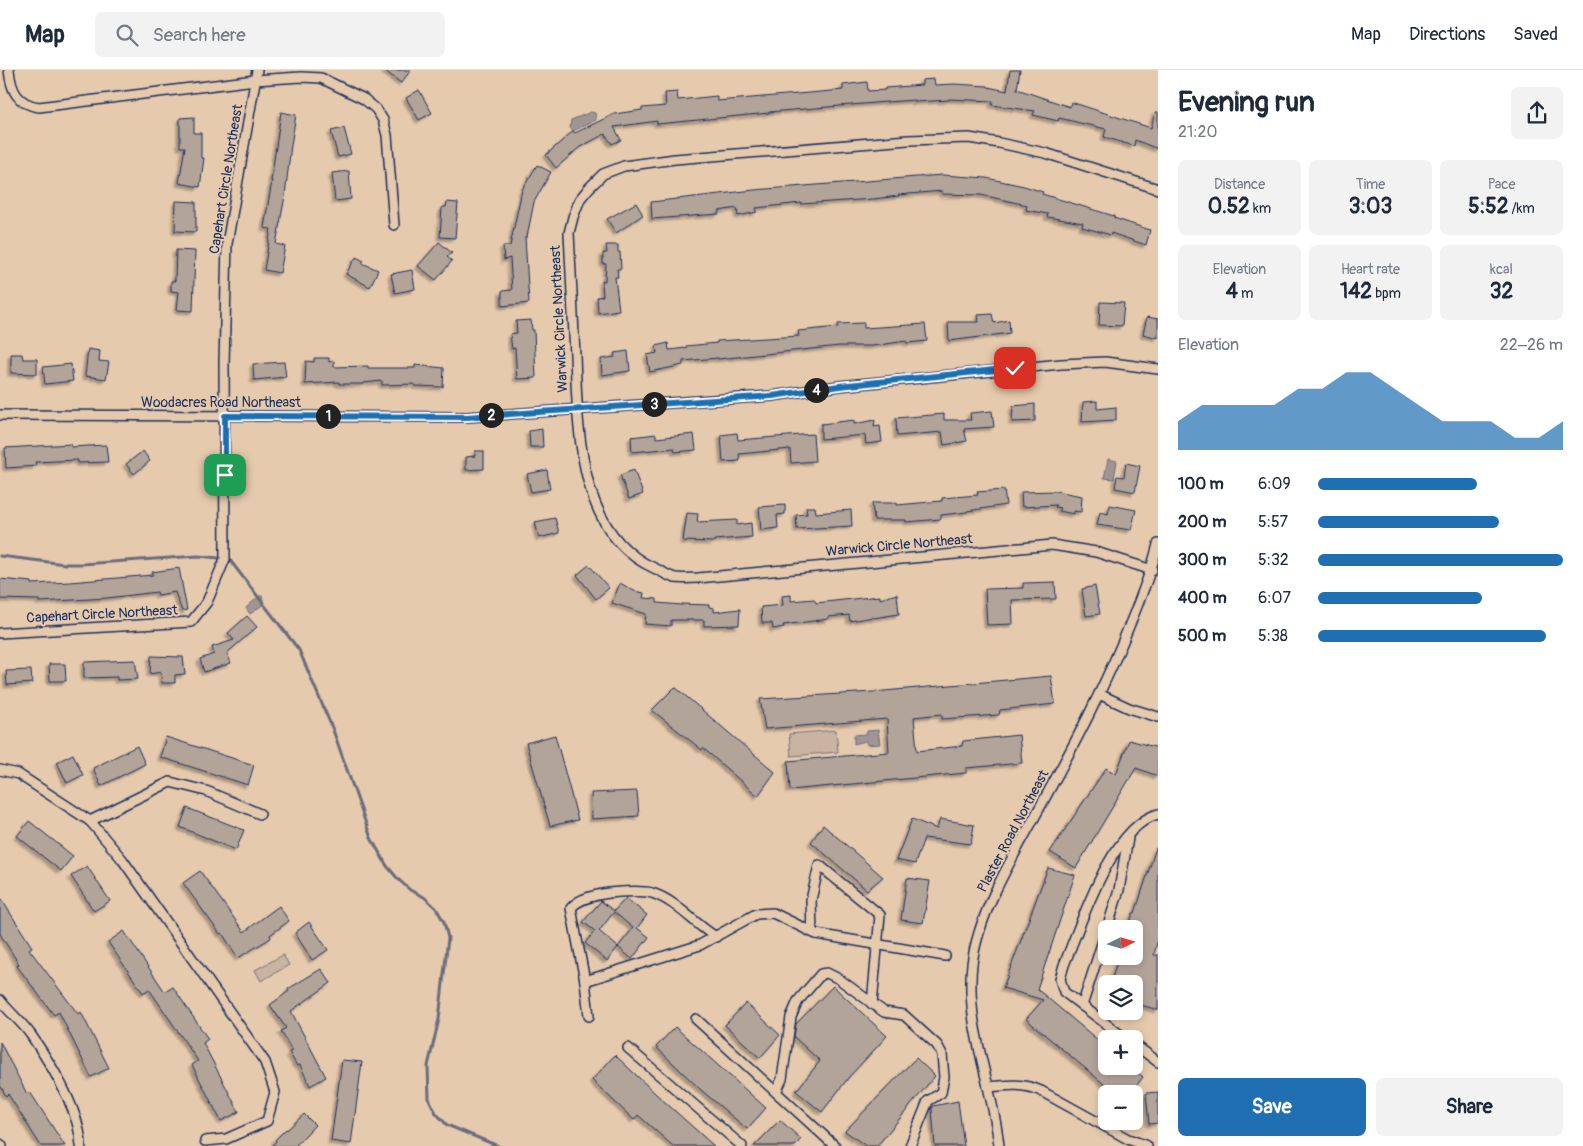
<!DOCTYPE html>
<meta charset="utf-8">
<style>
body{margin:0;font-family:Pangolin,sans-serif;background:#f2f2f3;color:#1f2937;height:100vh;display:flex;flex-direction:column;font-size:19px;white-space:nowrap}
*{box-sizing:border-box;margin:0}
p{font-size:16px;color:#747a83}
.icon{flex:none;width:28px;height:28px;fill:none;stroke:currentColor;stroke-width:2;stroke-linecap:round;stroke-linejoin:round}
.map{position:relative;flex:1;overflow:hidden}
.panel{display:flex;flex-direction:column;background:#fff;width:425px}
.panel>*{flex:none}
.needle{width:32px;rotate:85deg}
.fabs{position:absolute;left:1098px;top:850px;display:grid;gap:10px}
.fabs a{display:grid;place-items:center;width:45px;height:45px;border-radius:8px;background:#fff;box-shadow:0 2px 8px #0003;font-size:25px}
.pin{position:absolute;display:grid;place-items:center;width:42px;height:42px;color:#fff;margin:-21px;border-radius:10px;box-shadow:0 2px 8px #0006}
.km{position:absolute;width:25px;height:25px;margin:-12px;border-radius:50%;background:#222;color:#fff;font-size:14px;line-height:25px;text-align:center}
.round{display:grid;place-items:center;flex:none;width:52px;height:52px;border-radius:8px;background:#f2f2f3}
.overview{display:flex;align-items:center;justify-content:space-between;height:85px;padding:0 20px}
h1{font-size:28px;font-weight:700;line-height:38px}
.stats{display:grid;grid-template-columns:repeat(3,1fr);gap:8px;height:85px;padding:5px 20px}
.stats div{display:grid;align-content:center;border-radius:8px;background:#f2f2f3;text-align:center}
.stats b{font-size:21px;font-weight:700}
.stats small{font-size:14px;font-weight:400}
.stats p{font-size:14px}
.chart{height:140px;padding:10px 20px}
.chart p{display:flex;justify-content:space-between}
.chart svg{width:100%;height:90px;margin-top:5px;fill:#1f6fb2;opacity:.7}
.button{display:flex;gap:10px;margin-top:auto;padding:10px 20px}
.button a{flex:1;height:58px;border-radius:8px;background:#1f6fb2;color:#fff;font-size:20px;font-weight:700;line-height:58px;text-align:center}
.button a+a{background:#f2f2f3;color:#1f2937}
ul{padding:0 20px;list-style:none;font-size:16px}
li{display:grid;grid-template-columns:80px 60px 1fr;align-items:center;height:38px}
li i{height:12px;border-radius:6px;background:#1f6fb2}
header{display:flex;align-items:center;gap:30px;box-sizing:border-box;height:70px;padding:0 25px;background:#fff;border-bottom:1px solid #e0e1e3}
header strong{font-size:24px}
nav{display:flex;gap:28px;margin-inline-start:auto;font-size:18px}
.search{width:350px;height:45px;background:#f2f2f3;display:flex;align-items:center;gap:12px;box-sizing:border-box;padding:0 18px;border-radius:8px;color:#747a83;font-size:19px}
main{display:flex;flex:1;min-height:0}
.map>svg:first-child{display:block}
.green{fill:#c9b3a1;stroke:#727180}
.water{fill:#a09592;stroke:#6b6c7d}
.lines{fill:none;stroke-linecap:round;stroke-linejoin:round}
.stream{stroke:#6b6c7d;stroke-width:3}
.building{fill:#b3a499;stroke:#1b2f5e;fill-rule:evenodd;filter:url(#shadow)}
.street-casing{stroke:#1b2f5e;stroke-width:12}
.street{stroke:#e6caad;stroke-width:9}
.route-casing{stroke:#fff;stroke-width:10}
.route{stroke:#1f6fb2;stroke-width:6}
.labels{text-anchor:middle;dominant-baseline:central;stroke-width:4;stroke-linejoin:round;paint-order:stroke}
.street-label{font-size:14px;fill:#1b2f5e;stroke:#e6caad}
</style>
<header>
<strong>Map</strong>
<div class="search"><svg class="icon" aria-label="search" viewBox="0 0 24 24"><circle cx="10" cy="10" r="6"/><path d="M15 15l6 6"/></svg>Search here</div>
<nav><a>Map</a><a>Directions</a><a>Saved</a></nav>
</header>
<main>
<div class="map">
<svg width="1158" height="1076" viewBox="0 0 1158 1076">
<defs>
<filter id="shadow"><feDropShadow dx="-3" dy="3" stdDeviation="1" flood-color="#0004"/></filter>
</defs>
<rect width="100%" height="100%" fill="#e6caad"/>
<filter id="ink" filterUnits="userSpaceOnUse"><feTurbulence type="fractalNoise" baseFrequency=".02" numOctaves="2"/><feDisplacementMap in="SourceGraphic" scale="10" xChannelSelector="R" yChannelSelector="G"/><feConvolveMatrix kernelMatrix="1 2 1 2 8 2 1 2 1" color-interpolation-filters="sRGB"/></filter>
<g filter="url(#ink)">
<g class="green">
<polygon points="836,660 838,682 791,686 789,664"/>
<polygon points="283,885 289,895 261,911 255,900"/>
</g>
<g class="water">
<polygon points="591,42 595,43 596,50 573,61 570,58 571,50"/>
<polygon points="1108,389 1117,391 1114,409 1104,408"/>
<polygon points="259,526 262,526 264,534 250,544 246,538"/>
<polygon points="878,660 880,674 867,675 866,671 854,674 854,665 867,664 867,661"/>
</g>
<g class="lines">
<polyline class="stream" points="0,486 65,494 82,494 198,486 229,489 299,580 333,660 371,768 387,796 398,809 410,820 424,827 436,838 444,852 448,868 439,949 428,996 429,1029 436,1043 447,1055 498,1076"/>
</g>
<g class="building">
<polygon points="384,0 411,0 401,13"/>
<polygon points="1010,0 1020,0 1017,19 1070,37 1071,32 1151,58 1155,42 1158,42 1158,79 1135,70 1134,76 1104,67 1106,59 1059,48 1058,51 1033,45 1035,41 992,35 993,31 949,29 949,30 915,32 915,30 886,32 769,42 769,43 657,54 657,51 614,57 621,70 612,74 605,64 580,77 556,98 546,85 573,61 575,63 614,44 642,40 642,38 666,36 665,23 677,22 678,30 717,26 717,31 843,20 843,15 867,12 868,21 885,20 885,18 922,15 922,10 934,9 935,15 954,14 988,16 988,17 1007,21"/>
<polygon points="419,20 432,43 419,50 406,28"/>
<polygon points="281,42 296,45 291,75 285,126 276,174 285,176 280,203 264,200 271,159 264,158 272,111 271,111"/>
<polygon points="194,47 194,63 201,63 201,88 204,88 200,117 179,113 185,77 180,77 180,48"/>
<polygon points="344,58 351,84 338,87 331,61"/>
<polygon points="537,95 551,102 534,132 527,167 525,167 529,233 502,236 502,221 512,220 510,188 504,190 503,176 510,176 522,120"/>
<polygon points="349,101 351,129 335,131 332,103"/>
<polygon points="942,105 986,108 1024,116 1043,122 1042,124 1114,146 1114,148 1150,160 1146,175 1111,163 1111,165 1082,157 1083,153 1047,147 1048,144 1026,140 1027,135 981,125 942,124 942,121 898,125 899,126 873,129 801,134 801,133 756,138 757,142 738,146 737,138 719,141 719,144 652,149 651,132 754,120"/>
<polygon points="176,131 196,132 196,162 175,161"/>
<polygon points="447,132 458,133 455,168 440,167 442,137 446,137"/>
<polygon points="636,133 643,145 616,163 607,149"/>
<polygon points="439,172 452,183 447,187 452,191 436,210 418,196"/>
<polygon points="606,175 618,175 618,182 620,182 621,199 617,199 618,207 615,207 619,240 598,243 597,227 603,226 602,211 605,211 606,194 603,194 603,183 607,183"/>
<polygon points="176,180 195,181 193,241 177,240 179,222 171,221 171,211 175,211"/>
<polygon points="356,187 364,191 362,193 378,200 370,217 346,204"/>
<polygon points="412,200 415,219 395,223 391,204"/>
<polygon points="1100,232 1124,233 1122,256 1099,255"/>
<polygon points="992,244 994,253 1009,250 1010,263 949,271 948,252 979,252 978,245"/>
<polygon points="1147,247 1158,249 1158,268 1143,264"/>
<polygon points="531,250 532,260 534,260 536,308 517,309 515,278 512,279 510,264 517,263 516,251"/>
<polygon points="864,253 864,258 925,254 927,271 907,273 906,271 872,276 839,276 718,289 718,288 683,291 683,295 650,302 647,285 657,283 656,276 668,273 669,280 686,278 686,276 717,273 717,271 799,266 798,261 838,257 838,254"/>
<polygon points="88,279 100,281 99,291 109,292 106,309 85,306"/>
<polygon points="628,281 630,301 602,305 601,289 615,287 614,283"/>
<polygon points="11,284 22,284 23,289 37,289 37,304 11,303"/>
<polygon points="314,288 329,288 329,292 334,291 334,297 368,296 368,298 415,298 415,295 444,298 443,317 415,316 415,314 382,315 382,311 363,313 363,314 339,314 339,312 305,314 306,291 314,292"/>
<polygon points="284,292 286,307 254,310 253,294"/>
<polygon points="71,294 73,311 45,314 43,297"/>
<polygon points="1097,331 1097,339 1116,337 1116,350 1082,352 1083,332"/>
<polygon points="1035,334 1035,351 1012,352 1013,336"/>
<polygon points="992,341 994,357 964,359 967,371 944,375 942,362 897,366 896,348 944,344 944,350 971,350 970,343"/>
<polygon points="854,350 854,354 875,350 874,357 880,356 882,372 866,374 865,365 821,369 821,354"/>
<polygon points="542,359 543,377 530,377 529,361"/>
<polygon points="737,363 738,370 813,364 815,391 791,393 790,379 739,384 740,391 723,392 721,365"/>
<polygon points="656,364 656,368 694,364 696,380 675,382 674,378 632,382 631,367"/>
<polygon points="71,374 71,377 106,375 108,392 78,393 78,390 35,392 36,396 6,398 5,378"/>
<polygon points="143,381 150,391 134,404 126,394"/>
<polygon points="475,381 484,381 484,399 466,400 466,387 475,386"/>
<polygon points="1126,393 1140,396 1135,422 1115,418 1117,406 1124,407"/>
<polygon points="547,400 550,419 531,422 527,404"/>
<polygon points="634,400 643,424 629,429 620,405"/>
<polygon points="1004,420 1006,435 967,441 967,442 941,445 941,449 906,452 906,450 874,450 872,433 897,433 897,435 942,431 942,428 978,425 977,422"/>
<polygon points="1056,421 1082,426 1081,442 1074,441 1074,444 1059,441 1060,438 1055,437 1056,435 1022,437 1021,422"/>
<polygon points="785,435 785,444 777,445 778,458 761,460 759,437"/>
<polygon points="1110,435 1136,440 1131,460 1097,455 1100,442 1108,444"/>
<polygon points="806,437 815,437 816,443 851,440 852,456 797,459 796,445 807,444"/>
<polygon points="687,443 698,444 697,452 737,450 737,455 751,453 752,467 714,470 714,472 683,471"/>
<polygon points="555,448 559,463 539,468 535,452"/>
<polygon points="589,495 609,518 596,529 577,505"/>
<polygon points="179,498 187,540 182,541 175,522 158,525 157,522 107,528 39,532 39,530 0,529 0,509 32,512 32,514 70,512 153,505 152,502"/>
<polygon points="1055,512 1056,529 1012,530 1013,554 987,555 985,519 1023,518 1023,513"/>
<polygon points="620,513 634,521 644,523 643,528 657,529 657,533 682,535 682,534 709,535 709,537 714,538 714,542 740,539 739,555 704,556 704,550 671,550 671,556 645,554 646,544 612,533"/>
<polygon points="1095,516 1100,544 1086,546 1082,519"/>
<polygon points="897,524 899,544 873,548 873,547 850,551 849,545 828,547 828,549 783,555 784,557 773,559 772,553 762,553 761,537 783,535 782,526 791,525 791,531 814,529 816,533 880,526 880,529"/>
<polygon points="247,546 257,557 227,583 231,593 204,602 200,589 214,584 212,577 234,570 228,563"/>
<polygon points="151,586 183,587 185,604 175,605 175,613 162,613 161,602 150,604"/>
<polygon points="135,590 138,609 117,610 117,607 84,608 84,592"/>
<polygon points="49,594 65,594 66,611 50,611"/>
<polygon points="31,600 32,613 7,615 6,601"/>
<polygon points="1051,606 1055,634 1000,640 999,645 942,649 942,644 914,647 917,681 962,676 963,671 1019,665 1022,693 966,698 966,703 790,720 788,691 889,682 887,649 765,659 760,629 873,622"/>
<polygon points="675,617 775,702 758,726 703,678 702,680 652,640"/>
<polygon points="555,665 578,750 550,756 526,673"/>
<polygon points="166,667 254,695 248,715 160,687"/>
<polygon points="1129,670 1158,678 1158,706 1136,698 1076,798 1050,782 1106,698 1116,704"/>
<polygon points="137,676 145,694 101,716 93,698"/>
<polygon points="73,684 83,705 67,713 57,692"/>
<polygon points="637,721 639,746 592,749 591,723"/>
<polygon points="187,738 244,760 236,780 180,757"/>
<polygon points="912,749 937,759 940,749 974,755 971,774 924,768 915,794 896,790"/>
<polygon points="29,751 73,786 61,801 17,766"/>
<polygon points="823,755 883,807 867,820 811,772"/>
<polygon points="1156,778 1158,778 1158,868 1154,885 1158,885 1158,940 1134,933 1134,914 1110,914 1119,886 1134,886 1134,859 1128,859 1133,843 1135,843"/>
<polygon points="87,796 110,831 94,841 71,806"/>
<polygon points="1048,798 1075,805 1037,919 1106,977 1106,996 1130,996 1143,1007 1130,1024 1116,1024 1026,949 1043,930 1003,918"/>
<polygon points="200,801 244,862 279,836 289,851 270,865 271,868 238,888 222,863 220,864 183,813"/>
<polygon points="907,808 930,811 923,853 901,850"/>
<polygon points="0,827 32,877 29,879 78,944 81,942 109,998 91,1007 59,942 54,945 17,896 19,894 0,864"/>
<path d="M626,828L647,845L637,858L649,867L632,889L618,877L607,891L585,873L595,861L583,852L601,831L614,841ZM614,842L633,858L618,877L599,861Z"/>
<polygon points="309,852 328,880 312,890 295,863"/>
<polygon points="124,861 165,922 173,917 208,969 203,973 239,1042 221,1051 192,995 198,991 149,919 143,923 108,872"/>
<polygon points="321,899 331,913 291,941 326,1007 310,1016 300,995 297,996 289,982 292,981 281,961 286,958 270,935 289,921 288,919"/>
<polygon points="833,916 887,966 849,1007 822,1042 796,1021 820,991 794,967 796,954"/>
<polygon points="746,933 780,965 760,988 725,955"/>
<polygon points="675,957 766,1038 747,1059 701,1020 656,977"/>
<polygon points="0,972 27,1024 30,1022 65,1076 41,1076 8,1024 6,1026 0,1015"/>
<polygon points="615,985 656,1024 714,1076 673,1076 638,1045 634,1050 592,1010"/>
<polygon points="916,988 935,1006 877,1076 866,1076 845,1061"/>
<polygon points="342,990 362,992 351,1074 331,1071"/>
<polygon points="1158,1022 1158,1053 1149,1054 1146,1023"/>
<polygon points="958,1031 964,1076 935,1076 932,1039 933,1036"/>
<polygon points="304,1044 315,1055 295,1076 272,1076 276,1071 275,1070 286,1059 287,1060"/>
<polygon points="780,1050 801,1069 795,1076 754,1076"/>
</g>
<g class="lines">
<defs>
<g id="street">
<path d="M9,0C11,20 17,34 39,37L255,10L301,7L321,8L364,29L376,39L383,50L387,65L394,155"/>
<polyline points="0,345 467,347 772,326 839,316 1061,294 1105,292 1158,299"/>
<path d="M1152,500L1096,482L1052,475L698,508C691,508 682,509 675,508C668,506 661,501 654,498C577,464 578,357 575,285C573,245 571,204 569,163L573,147L580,129L589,118L603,104L624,96L675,89L908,70L969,68L999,73L1045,83L1158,119"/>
<polyline points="0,563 191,552 207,532 225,489 224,294 227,174 257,0"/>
<polyline points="1099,624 1129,638 1158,647"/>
<polyline points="0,700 18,704 90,751 122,789 265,992 275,1022 267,1051 226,1069 205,1071"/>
<polyline points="90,751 170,712 206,721 260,744"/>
<polyline points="1107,859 1119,820 1128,768"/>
<polyline points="812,862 811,830 819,795 880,845 872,934"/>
<polyline points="585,911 700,875 756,844 773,843 816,864 945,886"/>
<path d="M0,930C9,942 22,952 31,965C51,994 80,1040 81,1076"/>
<polyline points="1082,936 1106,861"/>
<path d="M589,946L585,911L571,838C579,828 596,825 609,823C622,822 639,820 652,823C677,831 694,854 716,867"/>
<polyline points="696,949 835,1076"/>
<path d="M1126,969L1064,922L1060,909L1064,895C1081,854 1111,757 1158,744"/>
<polyline points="1134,974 1158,992"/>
<polyline points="628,978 742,1076"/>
<path d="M988,1017C1007,1015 1023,1013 1041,1021L1128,1069L1147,1076"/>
<polyline points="776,1022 782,1009 791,947 798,931 821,904 827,903 839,909 884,942 904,945 937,975 942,984 943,996 944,1007 941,1023 928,1031 910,1076"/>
<polyline points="0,1074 2,1076"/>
<path d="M999,1076C993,1015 965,956 972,894C979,840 1014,786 1039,739C1073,677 1106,615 1132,549C1142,524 1152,500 1158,474"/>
</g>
</defs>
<use href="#street" class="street-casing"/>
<use href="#street" class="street"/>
</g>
</g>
<g class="lines" filter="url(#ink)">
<defs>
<polyline id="route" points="225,405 225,346 467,347 772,326 839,316 1015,298"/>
</defs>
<use href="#route" class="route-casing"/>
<use href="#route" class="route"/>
</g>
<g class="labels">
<g class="street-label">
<text transform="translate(226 109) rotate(-81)">Capehart Circle Northeast</text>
<text transform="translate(559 249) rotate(-93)">Warwick Circle Northeast</text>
<text x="221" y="332">Woodacres Road Northeast</text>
<text transform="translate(899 475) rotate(-5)">Warwick Circle Northeast</text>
<text transform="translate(102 544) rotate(-3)">Capehart Circle Northeast</text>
<text transform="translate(1013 761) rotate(-62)">Plaster Road Northeast</text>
</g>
</g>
</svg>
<div class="fabs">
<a><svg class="needle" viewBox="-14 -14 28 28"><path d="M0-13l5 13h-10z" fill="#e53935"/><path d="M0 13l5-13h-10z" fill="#747a83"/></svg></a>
<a><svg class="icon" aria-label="layers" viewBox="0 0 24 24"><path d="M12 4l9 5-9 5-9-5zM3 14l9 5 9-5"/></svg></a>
<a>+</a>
<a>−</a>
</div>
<div class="pin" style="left:225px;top:405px;background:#1e9e55"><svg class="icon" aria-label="arrive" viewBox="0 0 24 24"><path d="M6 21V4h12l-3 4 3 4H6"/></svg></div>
<div class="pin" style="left:1015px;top:298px;background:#d93025"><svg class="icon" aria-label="check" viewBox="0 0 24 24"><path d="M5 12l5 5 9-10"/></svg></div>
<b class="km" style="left:328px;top:346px">1</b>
<b class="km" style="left:491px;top:345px">2</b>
<b class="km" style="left:654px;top:334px">3</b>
<b class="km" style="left:816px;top:320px">4</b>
</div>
<section class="panel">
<div class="overview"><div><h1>Evening run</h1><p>21:20</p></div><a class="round"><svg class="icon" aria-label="share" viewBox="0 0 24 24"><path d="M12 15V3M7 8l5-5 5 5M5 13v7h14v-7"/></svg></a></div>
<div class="stats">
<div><p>Distance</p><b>0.52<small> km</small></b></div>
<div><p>Time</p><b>3:03</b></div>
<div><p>Pace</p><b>5:52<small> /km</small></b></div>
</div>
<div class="stats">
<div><p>Elevation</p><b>4<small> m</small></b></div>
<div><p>Heart rate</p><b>142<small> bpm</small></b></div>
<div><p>kcal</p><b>32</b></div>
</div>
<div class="chart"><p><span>Elevation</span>22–26 m</p>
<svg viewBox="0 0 160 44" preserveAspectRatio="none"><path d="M0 44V30L10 22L20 22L30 22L40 22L50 14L60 14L70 6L80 6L90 14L100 22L110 30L120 30L130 30L140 38L150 38L160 30V44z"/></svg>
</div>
<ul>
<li><b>100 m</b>6:09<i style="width:65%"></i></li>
<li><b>200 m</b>5:57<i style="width:74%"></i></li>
<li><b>300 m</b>5:32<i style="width:100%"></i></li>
<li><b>400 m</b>6:07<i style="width:67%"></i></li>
<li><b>500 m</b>5:38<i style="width:93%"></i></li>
</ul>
<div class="button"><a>Save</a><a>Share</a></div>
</section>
</main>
